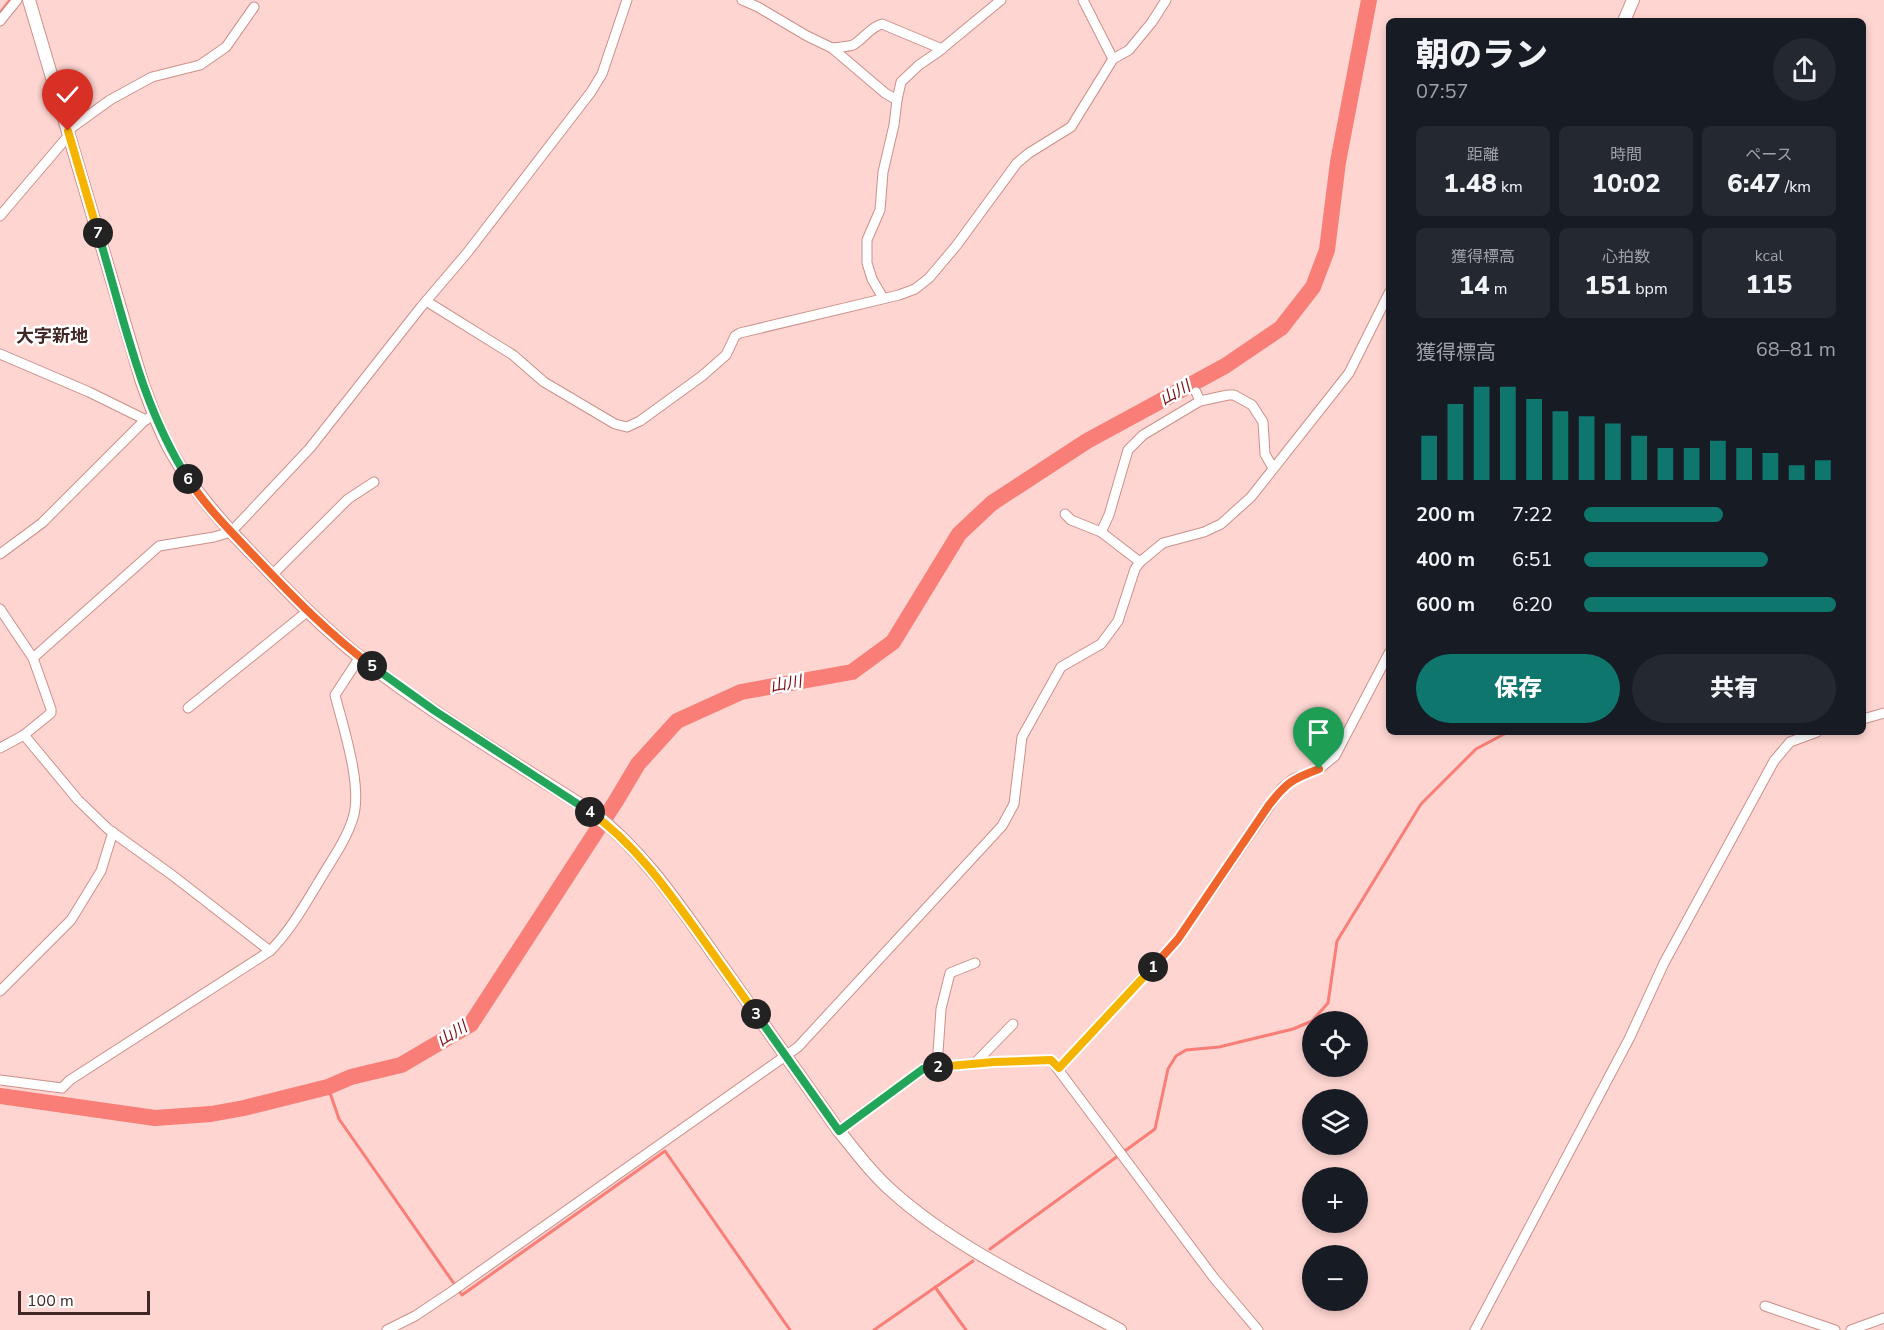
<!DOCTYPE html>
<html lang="ja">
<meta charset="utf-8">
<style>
body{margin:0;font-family:"Nunito Sans","Noto Sans JP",sans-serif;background:#242831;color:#f1f3f6;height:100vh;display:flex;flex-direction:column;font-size:22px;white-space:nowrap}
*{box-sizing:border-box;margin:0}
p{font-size:20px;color:#9ea1a6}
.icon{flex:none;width:33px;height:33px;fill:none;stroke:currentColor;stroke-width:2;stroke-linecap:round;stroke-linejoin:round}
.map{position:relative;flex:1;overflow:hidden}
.details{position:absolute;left:1386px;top:18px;width:480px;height:717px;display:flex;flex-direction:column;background:#171b24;border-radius:9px;box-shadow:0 3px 9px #0003}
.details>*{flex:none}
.fabs{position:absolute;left:1302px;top:1011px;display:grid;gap:12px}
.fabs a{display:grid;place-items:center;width:66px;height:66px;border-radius:50%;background:#171b24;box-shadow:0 3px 9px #0003;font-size:30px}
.scale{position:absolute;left:18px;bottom:15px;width:132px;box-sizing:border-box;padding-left:6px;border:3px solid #412725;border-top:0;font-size:16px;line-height:21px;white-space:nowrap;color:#412725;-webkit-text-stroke:4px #fff;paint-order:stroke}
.pin{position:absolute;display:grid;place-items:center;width:51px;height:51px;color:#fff;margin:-62px -26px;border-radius:50% 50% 50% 0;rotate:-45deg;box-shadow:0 0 6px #0007}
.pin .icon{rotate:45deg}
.km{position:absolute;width:30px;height:30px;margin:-15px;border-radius:50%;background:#222;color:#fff;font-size:16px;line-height:30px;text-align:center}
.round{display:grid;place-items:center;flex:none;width:63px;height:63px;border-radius:32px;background:#242831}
.overview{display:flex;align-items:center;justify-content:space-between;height:102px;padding:0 30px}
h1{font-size:33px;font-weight:800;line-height:45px}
.stats{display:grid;grid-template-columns:repeat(3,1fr);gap:9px;height:102px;padding:6px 30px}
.stats div{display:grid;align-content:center;border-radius:9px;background:#242831;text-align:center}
.stats b{font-size:26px;font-weight:800}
.stats small{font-size:16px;font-weight:400}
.stats p{font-size:16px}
.chart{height:168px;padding:12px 30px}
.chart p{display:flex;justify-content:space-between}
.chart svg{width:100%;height:108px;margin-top:6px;stroke:#0f766e;stroke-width:6}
.button{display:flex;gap:12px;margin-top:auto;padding:12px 30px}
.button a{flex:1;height:69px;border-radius:36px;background:#0f766e;color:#fff;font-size:24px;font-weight:800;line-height:69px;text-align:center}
.button a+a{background:#242831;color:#f1f3f6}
ul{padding:0 30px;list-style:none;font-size:20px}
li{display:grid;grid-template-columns:96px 72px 1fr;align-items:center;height:45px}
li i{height:15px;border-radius:8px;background:#0f766e}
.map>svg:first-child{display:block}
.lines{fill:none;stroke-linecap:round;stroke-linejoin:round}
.stream{stroke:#f87e77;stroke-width:3}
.river{stroke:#f87e77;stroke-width:16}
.minor-casing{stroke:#ce8f89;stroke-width:11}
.tertiary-casing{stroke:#ce8f89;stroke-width:14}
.minor{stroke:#fff;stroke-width:9}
.tertiary{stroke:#fff;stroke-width:12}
.split-1-casing{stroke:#fff;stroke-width:12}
.split-2-casing{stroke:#fff;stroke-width:12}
.split-3-casing{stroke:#fff;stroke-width:12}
.split-4-casing{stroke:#fff;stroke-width:12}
.split-5-casing{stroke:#fff;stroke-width:12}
.split-6-casing{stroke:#fff;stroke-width:12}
.split-7-casing{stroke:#fff;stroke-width:12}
.split-8-casing{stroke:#fff;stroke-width:12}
.split-1{stroke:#f0652b;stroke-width:8}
.split-2{stroke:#f5b400;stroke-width:8}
.split-3{stroke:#22a559;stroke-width:8}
.split-4{stroke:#f5b400;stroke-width:8}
.split-5{stroke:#22a559;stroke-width:8}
.split-6{stroke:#f0652b;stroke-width:8}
.split-7{stroke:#22a559;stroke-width:8}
.split-8{stroke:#f5b400;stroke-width:8}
.labels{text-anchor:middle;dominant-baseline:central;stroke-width:5;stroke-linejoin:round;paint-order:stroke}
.water-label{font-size:16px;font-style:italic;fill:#7d0c15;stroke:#fff}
.quarter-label{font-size:18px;font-weight:bold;fill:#412725;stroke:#fff}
</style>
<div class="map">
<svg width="1884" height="1330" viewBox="0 0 1884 1330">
<rect width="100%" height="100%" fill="#fed5d1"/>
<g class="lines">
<g class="stream">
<polyline points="0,13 10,0"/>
<polyline points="328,1087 339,1119 462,1295 665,1151 790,1330"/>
<polyline points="990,1249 1155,1129 1168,1069 1176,1056 1186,1050 1219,1047 1293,1029 1312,1021 1328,1003 1337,941 1421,804 1476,749 1508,732"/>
<polyline points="935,1287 966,1330"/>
<polyline points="874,1330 973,1261"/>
</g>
<polyline class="river" points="0,1096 155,1118 211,1114 244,1108 328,1087 351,1077 401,1065 471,1024 616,801 638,764 677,721 741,692 852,672 893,642 959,534 992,503 1087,441 1225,366 1281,328 1313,287 1327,250 1338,162 1369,0"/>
<defs>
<g id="minor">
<polyline points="742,0 758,7 807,36 832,48 885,93 897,100 894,125 883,172 880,210 867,240 867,263 872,279 883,298"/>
<polyline points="1083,0 1113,59"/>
<polyline points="0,21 17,0"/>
<path d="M832,48C839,47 847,47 853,45C864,39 870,27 882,24L942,49"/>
<polyline points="897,100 901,82 919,65 938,52 1001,0"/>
<polyline points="67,131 110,100 152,77 200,65 226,47 254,7"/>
<polyline points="0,216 69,135"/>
<polyline points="426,301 513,355 544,382 615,424 627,427 640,421 702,376 726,355 735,336 740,333 899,295 915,289 929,278 956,246 1017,163 1029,153 1071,127 1113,59 1129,50 1152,22 1166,0"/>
<polyline points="0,354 89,392 146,420"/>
<polyline points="1196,392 1200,401 1228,395 1234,395 1252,405 1263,422 1265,454 1273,468"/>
<polyline points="1065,514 1071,520 1101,532 1140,562"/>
<polyline points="1101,532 1109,515 1128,450 1143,435 1200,401"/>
<polyline points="0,554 42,523 145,420 154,415"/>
<polyline points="272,575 348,499 374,482"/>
<polyline points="0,609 33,658 51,709 51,713 24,735 0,748"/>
<polyline points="33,658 159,546 214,537 231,532 310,448 421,307 467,253 591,92 602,74 627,0"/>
<polyline points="188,708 308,611"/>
<polyline points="1863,719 1884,713"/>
<polyline points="24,735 78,800 108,829 172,875 270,951"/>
<polyline points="0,991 71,920 101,871 113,832"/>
<polyline points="976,1063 977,1061 1013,1024"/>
<polyline points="937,1067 941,1009 950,973 975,963"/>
<polyline points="1059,1068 1178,939 1282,788 1293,779 1319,769 1335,756 1389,653"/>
<path d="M0,1080L62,1088L70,1080L270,951C290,931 304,906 318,883C330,862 346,841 353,818C363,786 343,727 335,695L360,657"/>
<polyline points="839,1131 923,1069 994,1062 1051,1060 1214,1278 1258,1330"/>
<polyline points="1765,1306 1835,1330"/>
<polyline points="387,1330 415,1316 451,1292 798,1047 1002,826 1014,804 1022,737 1061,667 1101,644 1118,621 1135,569 1140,562 1163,543 1204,532 1221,524 1251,497 1349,373 1389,293"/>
<polyline points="1475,1330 1629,1039 1664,963 1774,761 1790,742 1817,732"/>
<polyline points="1851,1330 1884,1318"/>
</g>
<g id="tertiary">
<path d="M29,0L142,382C151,406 159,431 172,453C194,492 225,526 257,559C290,594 324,629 362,659C434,715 514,762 592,812C646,853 683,911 722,966C761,1021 800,1076 839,1131C856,1152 873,1175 894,1193C958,1250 1045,1289 1120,1330"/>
<polyline points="1624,21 1633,0"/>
</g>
</defs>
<use href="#minor" class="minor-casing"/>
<use href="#tertiary" class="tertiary-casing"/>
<use href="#minor" class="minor"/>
<use href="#tertiary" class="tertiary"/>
</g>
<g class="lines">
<defs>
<path id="split-1" d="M1153,967L1178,939L1269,805C1286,783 1292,779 1319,769"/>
<polyline id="split-2" points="938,1067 994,1062 1051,1060 1059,1068 1153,967"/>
<polyline id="split-3" points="756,1014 839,1131 923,1069 938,1067"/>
<path id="split-4" d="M590,812C634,843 666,888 697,931C717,959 737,987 756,1014"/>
<polyline id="split-5" points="372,666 435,711 590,812"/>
<path id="split-6" d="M188,479C207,508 233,534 257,559C293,597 330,635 372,666"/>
<path id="split-7" d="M98,233C124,318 140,403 188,479"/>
<polyline id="split-8" points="68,131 98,233"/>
</defs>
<use href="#split-1" class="split-1-casing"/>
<use href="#split-2" class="split-2-casing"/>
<use href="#split-3" class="split-3-casing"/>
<use href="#split-4" class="split-4-casing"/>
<use href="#split-5" class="split-5-casing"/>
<use href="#split-6" class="split-6-casing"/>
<use href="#split-7" class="split-7-casing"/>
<use href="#split-8" class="split-8-casing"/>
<use href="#split-1" class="split-1"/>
<use href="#split-2" class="split-2"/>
<use href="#split-3" class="split-3"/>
<use href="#split-4" class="split-4"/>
<use href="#split-5" class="split-5"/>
<use href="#split-6" class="split-6"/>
<use href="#split-7" class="split-7"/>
<use href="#split-8" class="split-8"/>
</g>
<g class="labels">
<g class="water-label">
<text transform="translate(1175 393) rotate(-29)">山川</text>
<text transform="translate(786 684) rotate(-10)">山川</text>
<text transform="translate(452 1034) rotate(-32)">山川</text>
</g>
<g class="quarter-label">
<text x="52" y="336">大字新地</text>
</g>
</g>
</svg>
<div class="fabs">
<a><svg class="icon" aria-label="locate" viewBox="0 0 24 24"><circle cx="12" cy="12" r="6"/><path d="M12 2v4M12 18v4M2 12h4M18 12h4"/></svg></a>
<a><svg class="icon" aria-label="layers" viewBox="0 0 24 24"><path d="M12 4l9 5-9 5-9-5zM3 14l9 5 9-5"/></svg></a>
<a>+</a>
<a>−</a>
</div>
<div class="scale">100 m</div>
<div class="pin" style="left:1319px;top:769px;background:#1e9e55"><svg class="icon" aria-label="arrive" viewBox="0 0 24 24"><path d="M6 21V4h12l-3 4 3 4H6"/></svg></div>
<div class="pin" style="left:68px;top:131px;background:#d93025"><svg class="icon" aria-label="check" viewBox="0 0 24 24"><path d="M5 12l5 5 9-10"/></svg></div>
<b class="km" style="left:1153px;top:967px">1</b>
<b class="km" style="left:938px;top:1067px">2</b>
<b class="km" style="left:756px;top:1014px">3</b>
<b class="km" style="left:590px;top:812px">4</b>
<b class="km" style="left:372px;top:666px">5</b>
<b class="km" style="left:188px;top:479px">6</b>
<b class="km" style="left:98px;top:233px">7</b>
<section class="details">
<div class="overview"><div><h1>朝のラン</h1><p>07:57</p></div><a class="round"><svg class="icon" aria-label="share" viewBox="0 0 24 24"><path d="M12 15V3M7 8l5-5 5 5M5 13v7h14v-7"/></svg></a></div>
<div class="stats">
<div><p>距離</p><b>1.48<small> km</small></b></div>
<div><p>時間</p><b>10:02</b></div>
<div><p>ペース</p><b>6:47<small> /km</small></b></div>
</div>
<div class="stats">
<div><p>獲得標高</p><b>14<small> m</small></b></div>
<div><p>心拍数</p><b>151<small> bpm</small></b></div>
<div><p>kcal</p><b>115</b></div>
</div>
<div class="chart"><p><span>獲得標高</span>68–81 m</p>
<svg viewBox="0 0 160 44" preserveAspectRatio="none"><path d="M5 44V26M15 44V13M25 44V6M35 44V6M45 44V11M55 44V16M65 44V18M75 44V21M85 44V26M95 44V31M105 44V31M115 44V28M125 44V31M135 44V33M145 44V38M155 44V36"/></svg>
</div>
<ul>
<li><b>200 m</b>7:22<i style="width:55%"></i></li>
<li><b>400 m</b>6:51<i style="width:73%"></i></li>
<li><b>600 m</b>6:20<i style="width:100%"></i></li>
</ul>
<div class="button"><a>保存</a><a>共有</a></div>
</section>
</div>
